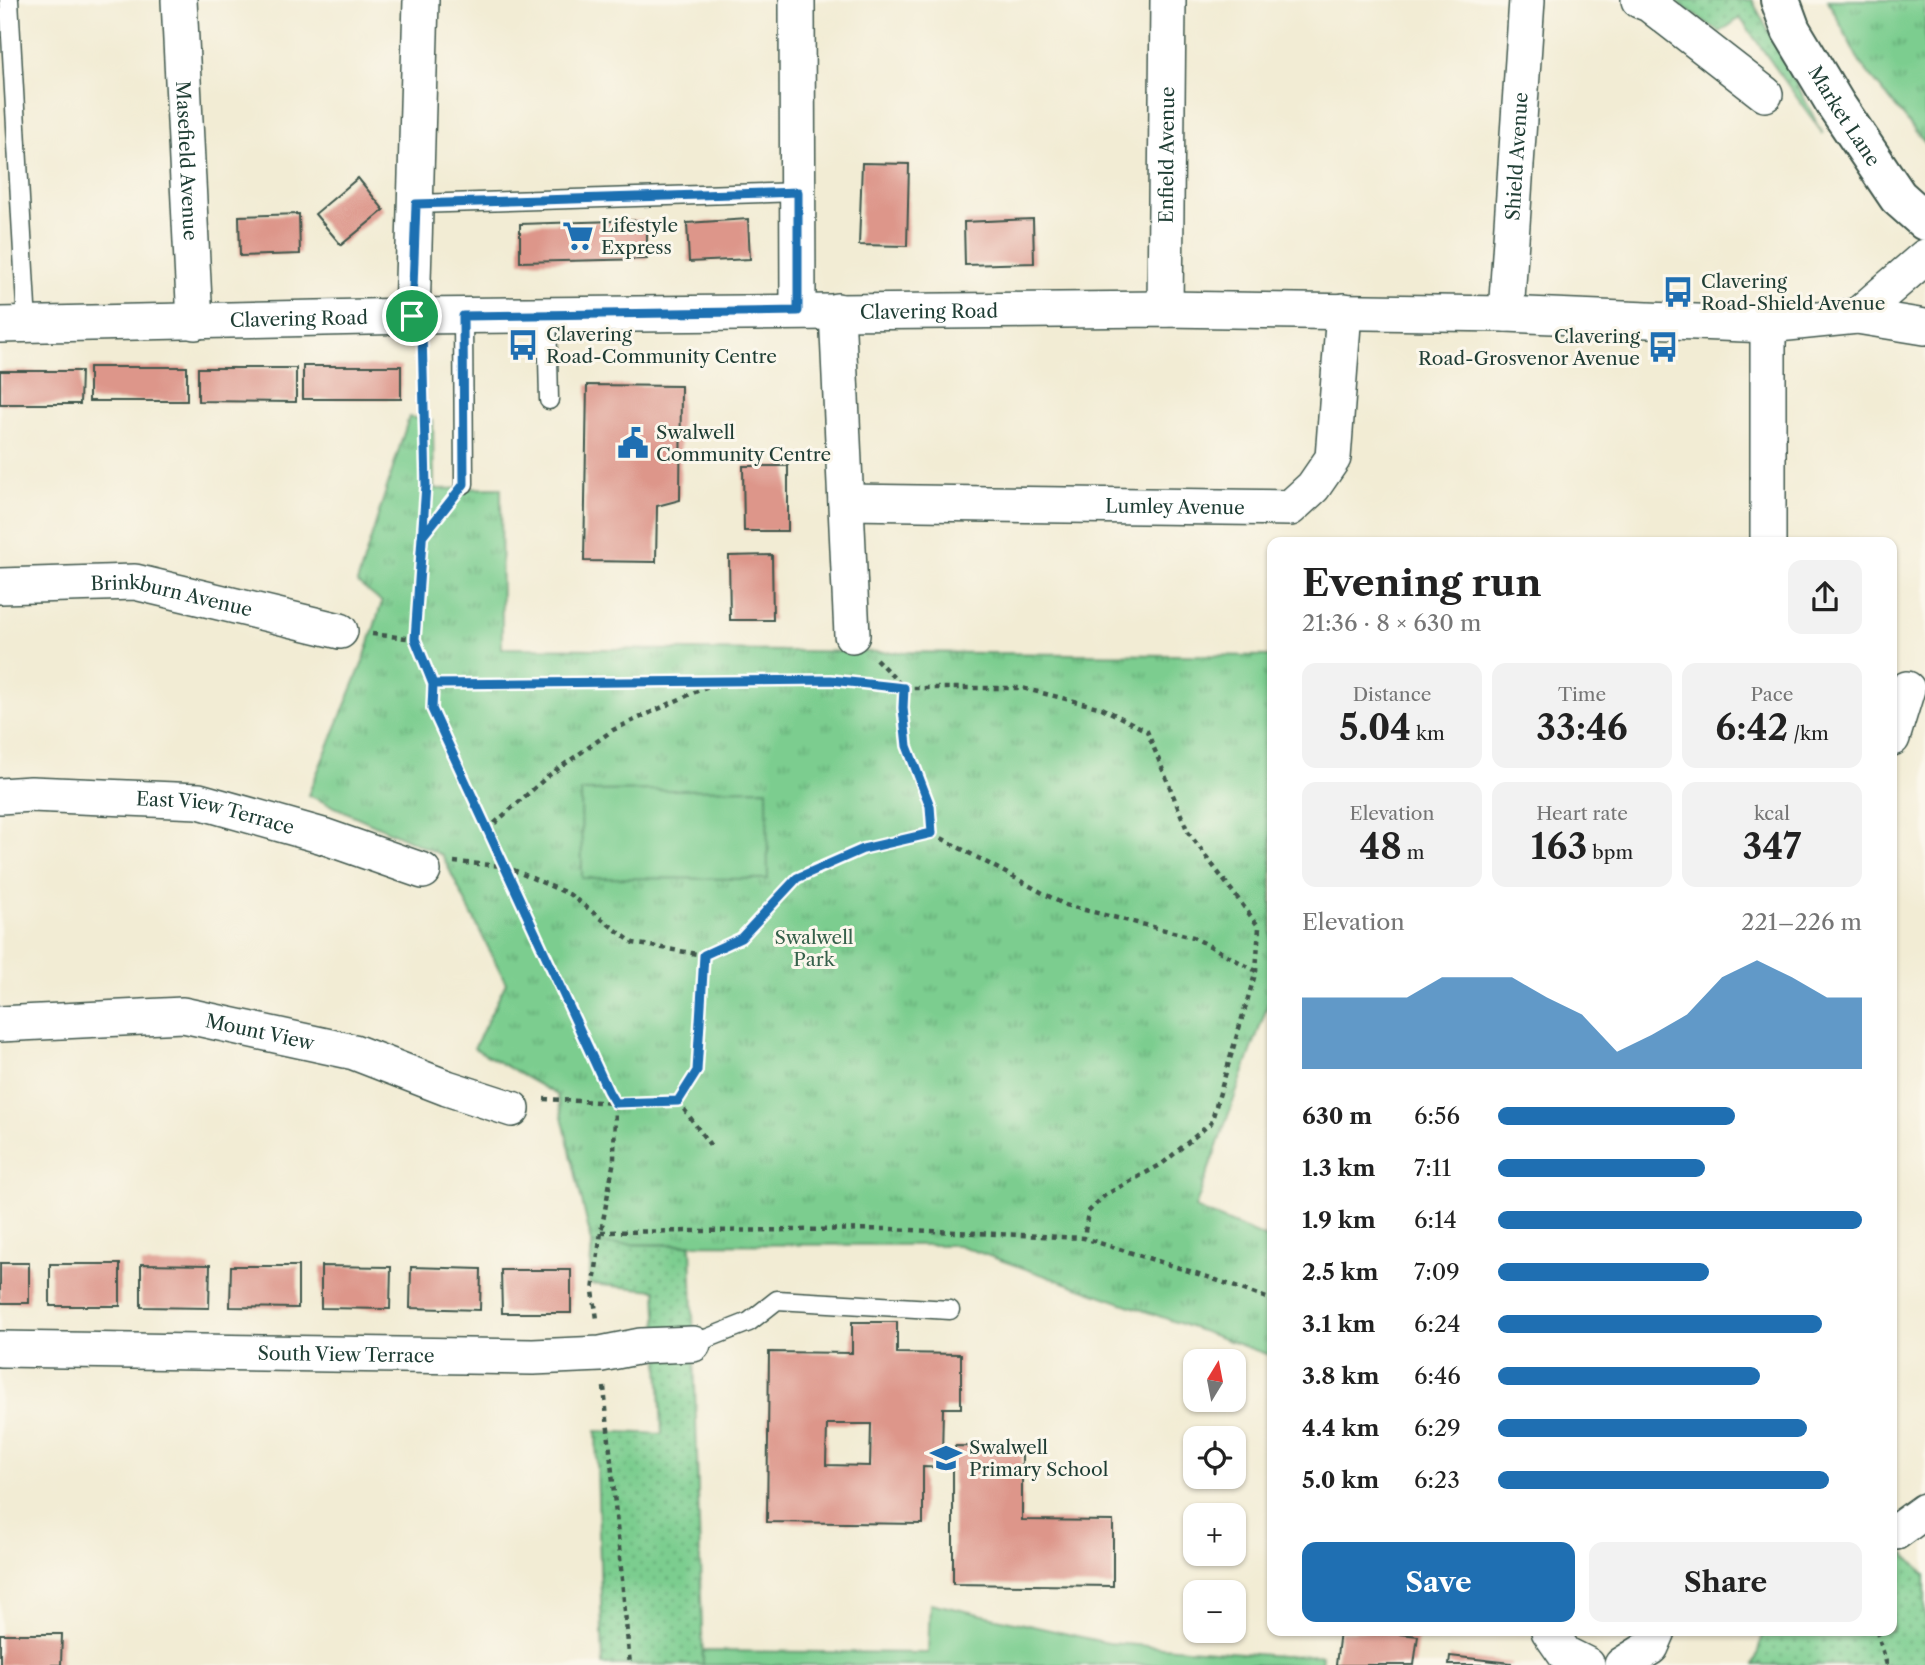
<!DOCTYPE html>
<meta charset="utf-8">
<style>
body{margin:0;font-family:"Libre Caslon Text",serif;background:#f2f2f2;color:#222;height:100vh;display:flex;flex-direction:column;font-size:26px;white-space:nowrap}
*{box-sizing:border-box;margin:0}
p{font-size:23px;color:#767676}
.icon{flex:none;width:38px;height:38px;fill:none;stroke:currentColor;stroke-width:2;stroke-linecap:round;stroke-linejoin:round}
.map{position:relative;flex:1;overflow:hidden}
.sheet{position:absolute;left:1267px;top:537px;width:630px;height:1099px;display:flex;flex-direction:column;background:#fff;border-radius:14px;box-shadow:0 2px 5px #0004}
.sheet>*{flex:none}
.needle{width:46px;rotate:10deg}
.tools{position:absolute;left:1183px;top:1349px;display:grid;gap:14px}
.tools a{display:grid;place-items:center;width:63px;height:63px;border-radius:14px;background:#fff;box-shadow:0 2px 5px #0004;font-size:35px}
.pin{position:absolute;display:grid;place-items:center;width:60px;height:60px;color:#fff;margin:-30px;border:4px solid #fff;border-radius:50%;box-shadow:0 2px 7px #0007}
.round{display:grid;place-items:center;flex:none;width:74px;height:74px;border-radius:14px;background:#f2f2f2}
.overview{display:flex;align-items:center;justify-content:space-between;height:119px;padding:0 35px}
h1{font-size:38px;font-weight:700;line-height:52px}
.stats{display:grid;grid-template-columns:repeat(3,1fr);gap:10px;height:119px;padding:7px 35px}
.stats div{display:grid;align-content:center;border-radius:14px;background:#f2f2f2;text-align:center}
.stats b{font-size:35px;font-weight:700}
.stats small{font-size:19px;font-weight:400}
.stats p{font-size:19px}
.chart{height:196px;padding:14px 35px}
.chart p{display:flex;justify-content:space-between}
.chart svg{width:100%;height:126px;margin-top:7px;fill:#1f6fb2;opacity:.7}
.action{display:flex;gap:14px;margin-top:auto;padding:14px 35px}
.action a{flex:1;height:80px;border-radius:14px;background:#1f6fb2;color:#fff;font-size:28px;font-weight:700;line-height:80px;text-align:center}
.action a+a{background:#f2f2f2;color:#222}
ul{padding:0 35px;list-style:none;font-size:23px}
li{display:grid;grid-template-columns:112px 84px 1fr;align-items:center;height:52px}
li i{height:18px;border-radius:9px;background:#1f6fb2}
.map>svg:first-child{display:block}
.grass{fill:url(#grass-dots);stroke:#4d8562;stroke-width:2}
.park{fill:url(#park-tufts);stroke:#4d8562;stroke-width:2}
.pitch{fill:#7bcd8f;stroke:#4d8562;stroke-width:2}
.building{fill:#dd968a;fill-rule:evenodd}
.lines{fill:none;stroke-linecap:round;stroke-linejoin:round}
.lane-casing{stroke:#3f574c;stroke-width:21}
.street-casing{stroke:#3f574c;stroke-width:38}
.secondary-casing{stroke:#3f574c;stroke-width:42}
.path{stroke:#3f574c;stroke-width:4.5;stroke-dasharray:5 5;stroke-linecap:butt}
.lane{stroke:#fff;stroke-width:18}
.street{stroke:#fff;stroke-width:35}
.secondary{stroke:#fff;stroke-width:38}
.route-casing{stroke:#fff;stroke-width:14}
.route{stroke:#1f6fb2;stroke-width:9}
.labels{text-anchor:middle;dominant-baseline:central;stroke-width:6;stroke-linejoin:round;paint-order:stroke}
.street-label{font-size:19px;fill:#1f3d34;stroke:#fbf7ec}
.poi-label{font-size:19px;fill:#1f3d34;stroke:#fbf7ec;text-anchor:start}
.park-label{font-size:19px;fill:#36614b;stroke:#fbf7ec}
</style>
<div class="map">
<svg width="1925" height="1665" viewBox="0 0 1925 1665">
<defs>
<pattern id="grass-dots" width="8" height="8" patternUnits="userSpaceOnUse" patternTransform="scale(1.75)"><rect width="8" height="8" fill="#7bcd8f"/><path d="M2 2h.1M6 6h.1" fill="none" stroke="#64a876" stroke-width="1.8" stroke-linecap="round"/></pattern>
<pattern id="park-tufts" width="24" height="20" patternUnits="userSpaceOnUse" patternTransform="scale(1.75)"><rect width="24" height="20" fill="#7bcd8f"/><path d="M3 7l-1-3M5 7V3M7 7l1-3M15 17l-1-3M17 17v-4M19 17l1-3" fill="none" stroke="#64a876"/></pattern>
</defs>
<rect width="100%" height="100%" fill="#fbf7ec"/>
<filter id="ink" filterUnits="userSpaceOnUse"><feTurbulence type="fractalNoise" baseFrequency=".0143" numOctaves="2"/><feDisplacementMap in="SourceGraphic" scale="14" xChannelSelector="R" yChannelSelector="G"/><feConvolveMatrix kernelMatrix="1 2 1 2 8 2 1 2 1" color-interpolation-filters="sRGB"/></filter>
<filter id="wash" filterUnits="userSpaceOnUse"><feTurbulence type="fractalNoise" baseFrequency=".00686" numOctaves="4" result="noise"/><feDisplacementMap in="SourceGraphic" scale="28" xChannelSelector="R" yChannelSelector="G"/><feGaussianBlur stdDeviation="1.57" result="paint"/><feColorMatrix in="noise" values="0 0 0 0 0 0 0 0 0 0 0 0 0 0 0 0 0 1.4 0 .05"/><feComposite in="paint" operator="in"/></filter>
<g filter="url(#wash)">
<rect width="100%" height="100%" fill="#f2ecd4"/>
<g class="grass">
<polygon points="1673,0 1752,0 1823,134 1740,18 1720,32"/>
<polygon points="592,1244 691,1245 703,1665 603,1665 596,1431 662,1434 656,1290 589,1284"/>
<polygon points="1892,1540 1925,1575 1925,1665 1754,1665 1764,1631 1892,1631"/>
</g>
<g class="park">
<polygon points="1828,0 1925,0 1925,143 1860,63"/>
<polygon points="409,417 433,421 434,489 501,488 502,648 1272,656 1272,993 1195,1208 1272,1240 1272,1356 958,1245 592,1244 557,1095 474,1048 506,983 442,855 308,795 363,662 382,602 357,583"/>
</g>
<g class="pitch">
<polygon points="767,789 768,879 582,878 581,791"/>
<polygon points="930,1603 1108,1643 1282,1656 1322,1655 1321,1665 703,1665 703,1651 928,1653"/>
</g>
<g id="blocks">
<g class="building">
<polygon points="862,163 909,164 907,246 859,245"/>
<polygon points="358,178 384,210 341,245 315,214"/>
<polygon points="299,214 300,254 240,256 239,216"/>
<polygon points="748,219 750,259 689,262 687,223"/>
<polygon points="1033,219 1034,263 965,265 964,222"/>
<polygon points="647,220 647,259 520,262 520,224"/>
<rect x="303" y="366" width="98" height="33"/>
<rect x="89" y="367" width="98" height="34"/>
<polygon points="198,368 296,368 296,402 198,401"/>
<polygon points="0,371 81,371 80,404 0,404"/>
<polygon points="587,385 681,386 680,500 657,506 656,562 584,561"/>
<polygon points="743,466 788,466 788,531 744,531"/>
<polygon points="772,555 773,620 730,620 729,556"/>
<rect x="0" y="1263" width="29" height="40"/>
<rect x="50" y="1264" width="70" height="42"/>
<polygon points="141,1264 210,1265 209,1308 141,1307"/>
<polygon points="231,1266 298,1266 298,1308 230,1307"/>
<polygon points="321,1266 391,1267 390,1309 321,1308"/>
<polygon points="411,1267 481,1269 480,1310 410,1308"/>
<polygon points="501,1270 571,1270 571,1313 502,1313"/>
<path d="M852,1322H897V1353L961,1354V1408H943L942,1456H955V1446L1022,1447V1520L1113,1521V1586L953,1584V1468L923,1467V1524L767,1522L769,1352L852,1353ZM827,1424H871L870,1466L826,1465Z"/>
<polygon points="1340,1631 1374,1631 1418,1636 1414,1665 1336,1665"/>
<polygon points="0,1634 62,1634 61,1665 0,1665"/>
<polygon points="1450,1656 1511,1663 1511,1665 1449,1665"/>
</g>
</g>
</g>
<g filter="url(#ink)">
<use href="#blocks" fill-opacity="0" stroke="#3f574c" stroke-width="2"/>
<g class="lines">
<defs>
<g id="lane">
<polyline points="9,0 27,325"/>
<polyline points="416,204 798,192"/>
<polyline points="547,314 549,400"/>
<polyline points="463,315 464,484"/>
<polyline points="693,1344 749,1322 777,1300 950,1310"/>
</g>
<g id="street">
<path id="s1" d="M179,0L195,322"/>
<polyline points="797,0 798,311"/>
<polyline points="1639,0 1649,4 1765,94"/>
<path id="s2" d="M1165,309L1168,0"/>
<polyline points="837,311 852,635"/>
<path id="s3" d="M1506,314L1527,0"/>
<polyline points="412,316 421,0"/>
<polyline points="1857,316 1925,257"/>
<path id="s4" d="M0,325L412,316L1165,309L1506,314L1768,325L1857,316L1925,327"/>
<polyline points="1768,325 1768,542"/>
<path id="s5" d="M846,502L1290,508L1313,487L1333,458L1344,311"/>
<path id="s6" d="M0,586L135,582L340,631"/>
<polyline points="1892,738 1907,689"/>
<path id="s7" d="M0,796L31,794L199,801L323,836L423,871"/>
<path id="s8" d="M0,1024L183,1015L354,1052L447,1088L512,1109"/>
<path id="s9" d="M0,1349L533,1357L601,1354L641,1346L693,1344"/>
<polyline points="1896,1532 1925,1511"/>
<polyline points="1549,1631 1565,1654 1587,1665"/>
<polyline points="1622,1665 1651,1647 1658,1631"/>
</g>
<g id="secondary">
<path id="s10" d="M1780,0L1791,30L1836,105L1898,197L1925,221"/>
</g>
</defs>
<use href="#lane" class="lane-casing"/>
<use href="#street" class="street-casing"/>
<use href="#secondary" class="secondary-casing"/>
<g class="path">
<polyline points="422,349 427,485 415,639 433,684 432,709 608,1091 615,1103 614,1160 601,1232 593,1291 597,1319"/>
<polyline points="423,536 448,504"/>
<polyline points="372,634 415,639"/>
<polyline points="876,659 904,688 1022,688 1102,708 1147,731 1188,832 1259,927 1256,971"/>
<polyline points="433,684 717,680"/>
<polyline points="487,830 548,776 613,730 721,680 831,680 904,688 903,708 907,745 930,806 932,833"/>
<polyline points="454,862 504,866 569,894 633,943 703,955 741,938 797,878 863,849 932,833 1065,905 1193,937 1256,971 1211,1123 1162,1164 1105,1195 1088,1212 1084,1238"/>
<polyline points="544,1099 615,1103 678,1101 697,1071 703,955"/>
<polyline points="678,1101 713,1149"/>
<polyline points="601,1232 890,1229 1084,1238 1205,1276 1272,1300"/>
<polyline points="604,1387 630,1665"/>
<polyline points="1877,1631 1887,1665"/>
</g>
<use href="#lane" class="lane"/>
<use href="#street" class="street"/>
<use href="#secondary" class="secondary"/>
</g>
</g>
<g class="lines" filter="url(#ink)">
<defs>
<polyline id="route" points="412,316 422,333 426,485 415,639 433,684 432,709 608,1091 615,1103 678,1101 697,1071 704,955 741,938 797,878 863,849 932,833 930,806 907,746 903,708 904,688 831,680 433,684 415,639 422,537 464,484 463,316 798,311 798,192 416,204 412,316"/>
</defs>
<use href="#route" class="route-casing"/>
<use href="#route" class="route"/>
</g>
<defs>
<symbol id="supermarket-bare" viewBox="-9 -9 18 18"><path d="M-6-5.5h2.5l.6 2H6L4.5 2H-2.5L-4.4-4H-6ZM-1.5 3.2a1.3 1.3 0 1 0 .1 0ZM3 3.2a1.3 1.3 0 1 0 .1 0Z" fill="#1f6fb2" stroke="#fbf7ec" stroke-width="2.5" paint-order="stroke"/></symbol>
<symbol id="bus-bare" viewBox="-9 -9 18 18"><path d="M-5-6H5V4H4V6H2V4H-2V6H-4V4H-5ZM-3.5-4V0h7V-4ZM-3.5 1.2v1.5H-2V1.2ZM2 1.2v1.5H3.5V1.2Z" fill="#1f6fb2" stroke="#fbf7ec" stroke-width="2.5" paint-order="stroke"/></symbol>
<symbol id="civic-bare" viewBox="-9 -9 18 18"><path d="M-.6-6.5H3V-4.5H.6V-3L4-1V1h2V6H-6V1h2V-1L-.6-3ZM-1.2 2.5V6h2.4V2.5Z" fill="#1f6fb2" stroke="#fbf7ec" stroke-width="2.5" paint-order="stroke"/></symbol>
<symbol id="school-bare" viewBox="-9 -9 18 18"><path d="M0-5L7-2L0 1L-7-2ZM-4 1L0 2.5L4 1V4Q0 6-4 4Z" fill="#1f6fb2" stroke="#fbf7ec" stroke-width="2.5" paint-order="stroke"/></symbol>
</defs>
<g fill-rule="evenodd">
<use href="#supermarket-bare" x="556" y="214" width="44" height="44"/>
<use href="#bus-bare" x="1656" y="270" width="44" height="44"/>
<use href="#bus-bare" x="501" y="323" width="44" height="44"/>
<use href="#bus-bare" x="1641" y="325" width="44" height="44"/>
<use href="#civic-bare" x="611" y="421" width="44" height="44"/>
<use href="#school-bare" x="924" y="1436" width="44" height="44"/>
</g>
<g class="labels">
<g class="street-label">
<text stroke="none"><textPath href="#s10" startOffset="133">Market Lane</textPath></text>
<text stroke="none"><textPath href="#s2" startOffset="154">Enfield Avenue</textPath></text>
<text stroke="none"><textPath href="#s3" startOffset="158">Shield Avenue</textPath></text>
<text stroke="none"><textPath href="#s1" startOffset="161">Masefield Avenue</textPath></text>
<text stroke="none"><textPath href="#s4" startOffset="929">Clavering Road</textPath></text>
<text stroke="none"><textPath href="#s4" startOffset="299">Clavering Road</textPath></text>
<text stroke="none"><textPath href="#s5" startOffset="329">Lumley Avenue</textPath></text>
<text stroke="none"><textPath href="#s6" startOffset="173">Brinkburn Avenue</textPath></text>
<text stroke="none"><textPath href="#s7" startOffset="217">East View Terrace</textPath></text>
<text stroke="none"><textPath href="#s8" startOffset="262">Mount View</textPath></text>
<text stroke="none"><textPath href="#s9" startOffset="346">South View Terrace</textPath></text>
</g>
<g class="poi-label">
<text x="601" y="225">Lifestyle<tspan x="601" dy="22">Express</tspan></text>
<text x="1701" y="281">Clavering<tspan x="1701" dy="22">Road-Shield Avenue</tspan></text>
<text x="546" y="334">Clavering<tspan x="546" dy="22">Road-Community Centre</tspan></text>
<text x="1640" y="336" text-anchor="end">Clavering<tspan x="1640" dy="22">Road-Grosvenor Avenue</tspan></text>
<text x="656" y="432">Swalwell<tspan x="656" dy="22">Community Centre</tspan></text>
<text x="969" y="1447">Swalwell<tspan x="969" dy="22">Primary School</tspan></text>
</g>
<g class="park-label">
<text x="814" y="937">Swalwell<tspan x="814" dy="22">Park</tspan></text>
</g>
</g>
</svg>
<div class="tools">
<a><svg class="needle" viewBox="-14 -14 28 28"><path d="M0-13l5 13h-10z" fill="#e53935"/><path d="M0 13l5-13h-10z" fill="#767676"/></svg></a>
<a><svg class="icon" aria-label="locate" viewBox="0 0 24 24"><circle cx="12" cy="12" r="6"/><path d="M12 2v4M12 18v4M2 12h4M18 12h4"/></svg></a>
<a>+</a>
<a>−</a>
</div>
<div class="pin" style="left:412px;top:316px;background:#1e9e55"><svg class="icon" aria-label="arrive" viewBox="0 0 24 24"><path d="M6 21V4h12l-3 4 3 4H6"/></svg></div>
<section class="sheet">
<div class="overview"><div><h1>Evening run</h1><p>21:36 · 8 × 630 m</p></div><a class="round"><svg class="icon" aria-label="share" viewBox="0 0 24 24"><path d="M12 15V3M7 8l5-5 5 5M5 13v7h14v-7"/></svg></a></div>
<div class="stats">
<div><p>Distance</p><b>5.04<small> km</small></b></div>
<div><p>Time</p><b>33:46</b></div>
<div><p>Pace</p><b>6:42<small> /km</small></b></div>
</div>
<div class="stats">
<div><p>Elevation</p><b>48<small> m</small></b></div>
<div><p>Heart rate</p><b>163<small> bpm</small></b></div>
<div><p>kcal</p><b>347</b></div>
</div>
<div class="chart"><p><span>Elevation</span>221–226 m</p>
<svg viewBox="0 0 160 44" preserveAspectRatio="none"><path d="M0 44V19L10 19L20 19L30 19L40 12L50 12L60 12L70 19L80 25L90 38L100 32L110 25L120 12L130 6L140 12L150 19L160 19V44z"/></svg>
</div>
<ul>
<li><b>630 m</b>6:56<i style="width:65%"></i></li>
<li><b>1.3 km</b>7:11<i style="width:57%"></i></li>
<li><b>1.9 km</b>6:14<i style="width:100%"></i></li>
<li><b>2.5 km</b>7:09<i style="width:58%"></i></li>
<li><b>3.1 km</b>6:24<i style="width:89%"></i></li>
<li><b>3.8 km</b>6:46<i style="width:72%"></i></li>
<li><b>4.4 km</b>6:29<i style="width:85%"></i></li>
<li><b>5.0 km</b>6:23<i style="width:91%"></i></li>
</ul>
<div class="action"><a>Save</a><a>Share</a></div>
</section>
</div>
